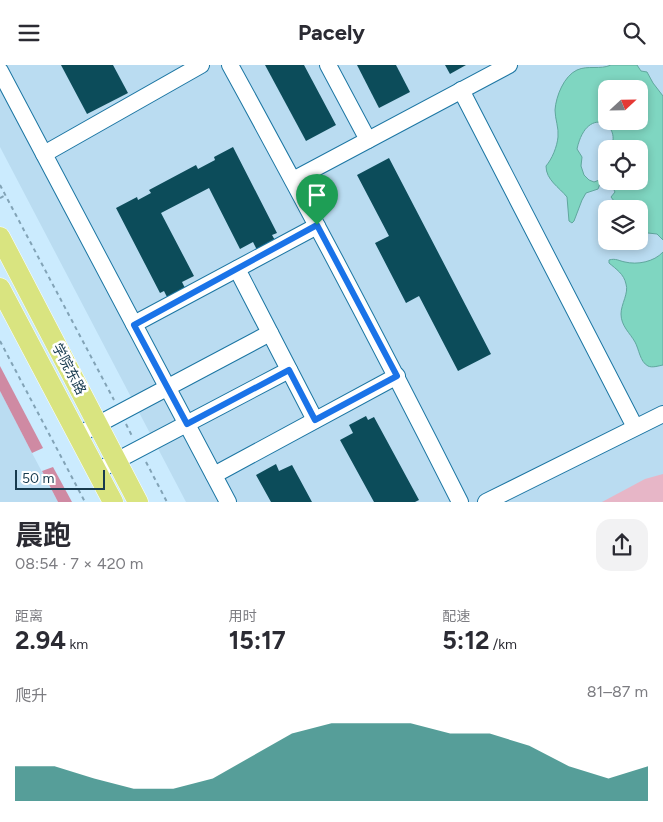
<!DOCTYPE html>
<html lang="zh">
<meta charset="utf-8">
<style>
body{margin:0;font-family:Figtree,"Noto Sans SC",sans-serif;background:#f2f2f3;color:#2b2b33;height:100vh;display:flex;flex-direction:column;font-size:19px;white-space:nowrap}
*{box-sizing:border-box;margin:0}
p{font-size:16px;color:#7c7c81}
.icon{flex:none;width:28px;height:28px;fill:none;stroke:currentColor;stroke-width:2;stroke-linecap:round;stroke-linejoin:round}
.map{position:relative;height:437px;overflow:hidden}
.sheet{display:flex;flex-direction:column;background:#fff;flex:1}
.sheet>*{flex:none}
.needle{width:32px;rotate:68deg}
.fabs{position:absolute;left:598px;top:15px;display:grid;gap:10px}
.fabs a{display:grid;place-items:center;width:50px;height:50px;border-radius:10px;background:#fff;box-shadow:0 2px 8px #0003;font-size:25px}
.scale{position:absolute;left:15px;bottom:12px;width:90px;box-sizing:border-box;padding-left:5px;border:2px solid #173a4e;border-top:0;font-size:14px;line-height:18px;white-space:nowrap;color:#173a4e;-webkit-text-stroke:4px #fff;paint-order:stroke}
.pin{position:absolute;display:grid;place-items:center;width:42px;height:42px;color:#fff;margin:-51px -21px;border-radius:50% 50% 50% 0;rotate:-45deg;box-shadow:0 0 5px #0007}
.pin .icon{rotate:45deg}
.round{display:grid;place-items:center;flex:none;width:52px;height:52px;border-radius:15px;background:#f2f2f3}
.overview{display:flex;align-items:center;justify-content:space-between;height:85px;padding:0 15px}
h1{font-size:28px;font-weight:700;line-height:38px}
.metrics{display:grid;grid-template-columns:repeat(3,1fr);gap:8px;height:85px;padding:5px 15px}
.metrics div{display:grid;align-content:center}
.metrics b{font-size:25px;font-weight:700}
.metrics small{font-size:14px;font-weight:400}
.metrics p{font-size:14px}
.chart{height:140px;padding:10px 15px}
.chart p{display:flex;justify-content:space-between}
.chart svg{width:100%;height:90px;margin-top:5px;fill:#0f766e;opacity:.7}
header{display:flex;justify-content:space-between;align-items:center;height:65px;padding:0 15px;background:#fff;font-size:22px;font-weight:700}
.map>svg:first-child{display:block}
.built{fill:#badcf1;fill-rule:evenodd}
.green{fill:#e7b6c7}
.forest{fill:#cf8aa3}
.water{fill:#7fd6c1;stroke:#60a79e;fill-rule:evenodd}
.building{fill:#0c4c5a}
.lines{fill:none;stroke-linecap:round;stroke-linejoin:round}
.minor-casing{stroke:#1c76a3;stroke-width:18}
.major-casing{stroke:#fff;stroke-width:21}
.path{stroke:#82a3b6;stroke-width:2;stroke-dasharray:4 4;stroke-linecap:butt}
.minor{stroke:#fff;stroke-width:16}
.major{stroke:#d9e480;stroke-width:20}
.route-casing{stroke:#fff;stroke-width:10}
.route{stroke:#1a73e8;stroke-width:6}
.labels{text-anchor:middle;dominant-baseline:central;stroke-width:5;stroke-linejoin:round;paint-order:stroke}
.street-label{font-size:14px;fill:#173a4e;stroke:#fff}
</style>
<header><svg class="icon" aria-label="menu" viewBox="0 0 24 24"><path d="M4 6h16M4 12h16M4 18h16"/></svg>Pacely<svg class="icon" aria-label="search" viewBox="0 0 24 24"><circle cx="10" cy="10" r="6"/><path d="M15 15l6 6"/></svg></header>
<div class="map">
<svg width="663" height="437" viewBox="0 0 663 437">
<rect width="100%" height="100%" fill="#cbebfe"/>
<g class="built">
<path d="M0,0H663V437H186L0,82ZM606,24H639V56H606ZM606,84H639V116H606ZM606,144H639V176H606Z"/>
<polygon points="0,326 32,388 58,437 0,437"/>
</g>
<polygon class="green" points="663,409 663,437 602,437 645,414"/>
<g class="forest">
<polygon points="0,301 43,383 32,388 0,326"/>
<polygon points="53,402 72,437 58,437 42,406"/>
</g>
<g class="water">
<path d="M611,0H637L641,6L647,7L653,18L663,31V175L657,169L639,167V144L631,139L617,140L611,132L615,127L611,119L605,118L606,115V116H639V84H610C624,60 587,38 577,84L582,92L581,101L584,110L589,115L594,117L602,114L598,124L586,128L582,135L574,156L572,158L569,156L567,132C559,122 546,115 546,101C552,94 557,82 558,72C559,63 555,54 555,45C556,31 564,11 577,5C588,0 600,5 611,0ZM606,24H639V56H606Z"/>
<path d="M663,187V300C658,301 652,303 648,301C640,297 639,284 635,277C630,268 621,261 621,249C621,239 629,228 626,219C624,209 616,204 609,198V195C616,193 619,196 625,197C637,200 654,197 663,187Z"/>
</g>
<g class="building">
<polygon points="61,0 113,0 128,28 87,49"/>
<polygon points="265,0 304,0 336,60 306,76"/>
<polygon points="357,0 396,0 410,27 379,43"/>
<polygon points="445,0 466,0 450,9"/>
<polygon points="233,82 277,168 272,170 276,177 258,187 253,177 240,184 209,123 161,148 194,211 182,217 186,225 168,234 164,226 160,228 116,143 137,132 138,135 151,128 149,125 196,100 198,104 215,95 214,92"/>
<polygon points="389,93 491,289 458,306 419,231 406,238 375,178 389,171 357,110"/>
<polygon points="366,351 368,355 374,352 419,435 415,437 374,437 340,375 353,368 349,360"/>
<polygon points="276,399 279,406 292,400 312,437 271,437 256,410"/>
</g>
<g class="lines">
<defs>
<g id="minor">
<path d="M230,0C309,144 386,290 460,437"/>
<polyline points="328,0 368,75"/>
<polyline points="0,6 228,437"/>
<polyline points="461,25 635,362"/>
<polyline points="44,89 201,0"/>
<polyline points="293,115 509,0"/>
<polyline points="237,204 315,355"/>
<polyline points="134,259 317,161"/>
<polyline points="78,370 270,268"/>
<polyline points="97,406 289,305"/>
<polyline points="214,410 397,311"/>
<polyline points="486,437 663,349"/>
</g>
<g id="major">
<polyline points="0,172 138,437"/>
<polyline points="0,223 113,437"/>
</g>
</defs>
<use href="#minor" class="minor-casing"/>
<use href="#major" class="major-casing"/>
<g class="path">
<polyline points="0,120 114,335"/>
<polyline points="0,133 6,130"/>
<polyline points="0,276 85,437"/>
<polyline points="126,359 132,371"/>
<polyline points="146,397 167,437"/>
</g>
<use href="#minor" class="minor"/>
<use href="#major" class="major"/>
</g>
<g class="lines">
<defs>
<polygon id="route" points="317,160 397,311 315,355 289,305 187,359 134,260"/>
</defs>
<use href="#route" class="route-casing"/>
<use href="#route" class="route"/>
</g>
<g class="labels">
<g class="street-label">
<text transform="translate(69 304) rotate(62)">学院东路</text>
</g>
</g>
</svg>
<div class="fabs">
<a><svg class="needle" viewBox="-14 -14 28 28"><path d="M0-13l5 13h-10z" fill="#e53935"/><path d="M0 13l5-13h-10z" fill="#7c7c81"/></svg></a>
<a><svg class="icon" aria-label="locate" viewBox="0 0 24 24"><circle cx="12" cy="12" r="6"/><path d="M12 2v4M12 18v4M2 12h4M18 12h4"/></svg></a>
<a><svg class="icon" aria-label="layers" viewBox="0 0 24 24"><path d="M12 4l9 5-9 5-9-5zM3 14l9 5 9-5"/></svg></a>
</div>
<div class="scale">50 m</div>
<div class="pin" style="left:317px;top:160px;background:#1e9e55"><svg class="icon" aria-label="arrive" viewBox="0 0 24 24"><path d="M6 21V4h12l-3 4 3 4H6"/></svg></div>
</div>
<section class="sheet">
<div class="overview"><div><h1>晨跑</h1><p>08:54 · 7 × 420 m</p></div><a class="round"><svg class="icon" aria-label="share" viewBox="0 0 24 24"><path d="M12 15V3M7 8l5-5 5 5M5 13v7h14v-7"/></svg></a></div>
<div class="metrics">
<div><p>距离</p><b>2.94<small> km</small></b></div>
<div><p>用时</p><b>15:17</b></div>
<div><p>配速</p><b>5:12<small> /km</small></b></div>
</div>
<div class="chart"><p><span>爬升</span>81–87 m</p>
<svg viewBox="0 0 160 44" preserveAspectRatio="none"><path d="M0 44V27L10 27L20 33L30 38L40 38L50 33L60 22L70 11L80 6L90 6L100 6L110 11L120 11L130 17L140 27L150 33L160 27V44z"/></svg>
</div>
</section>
